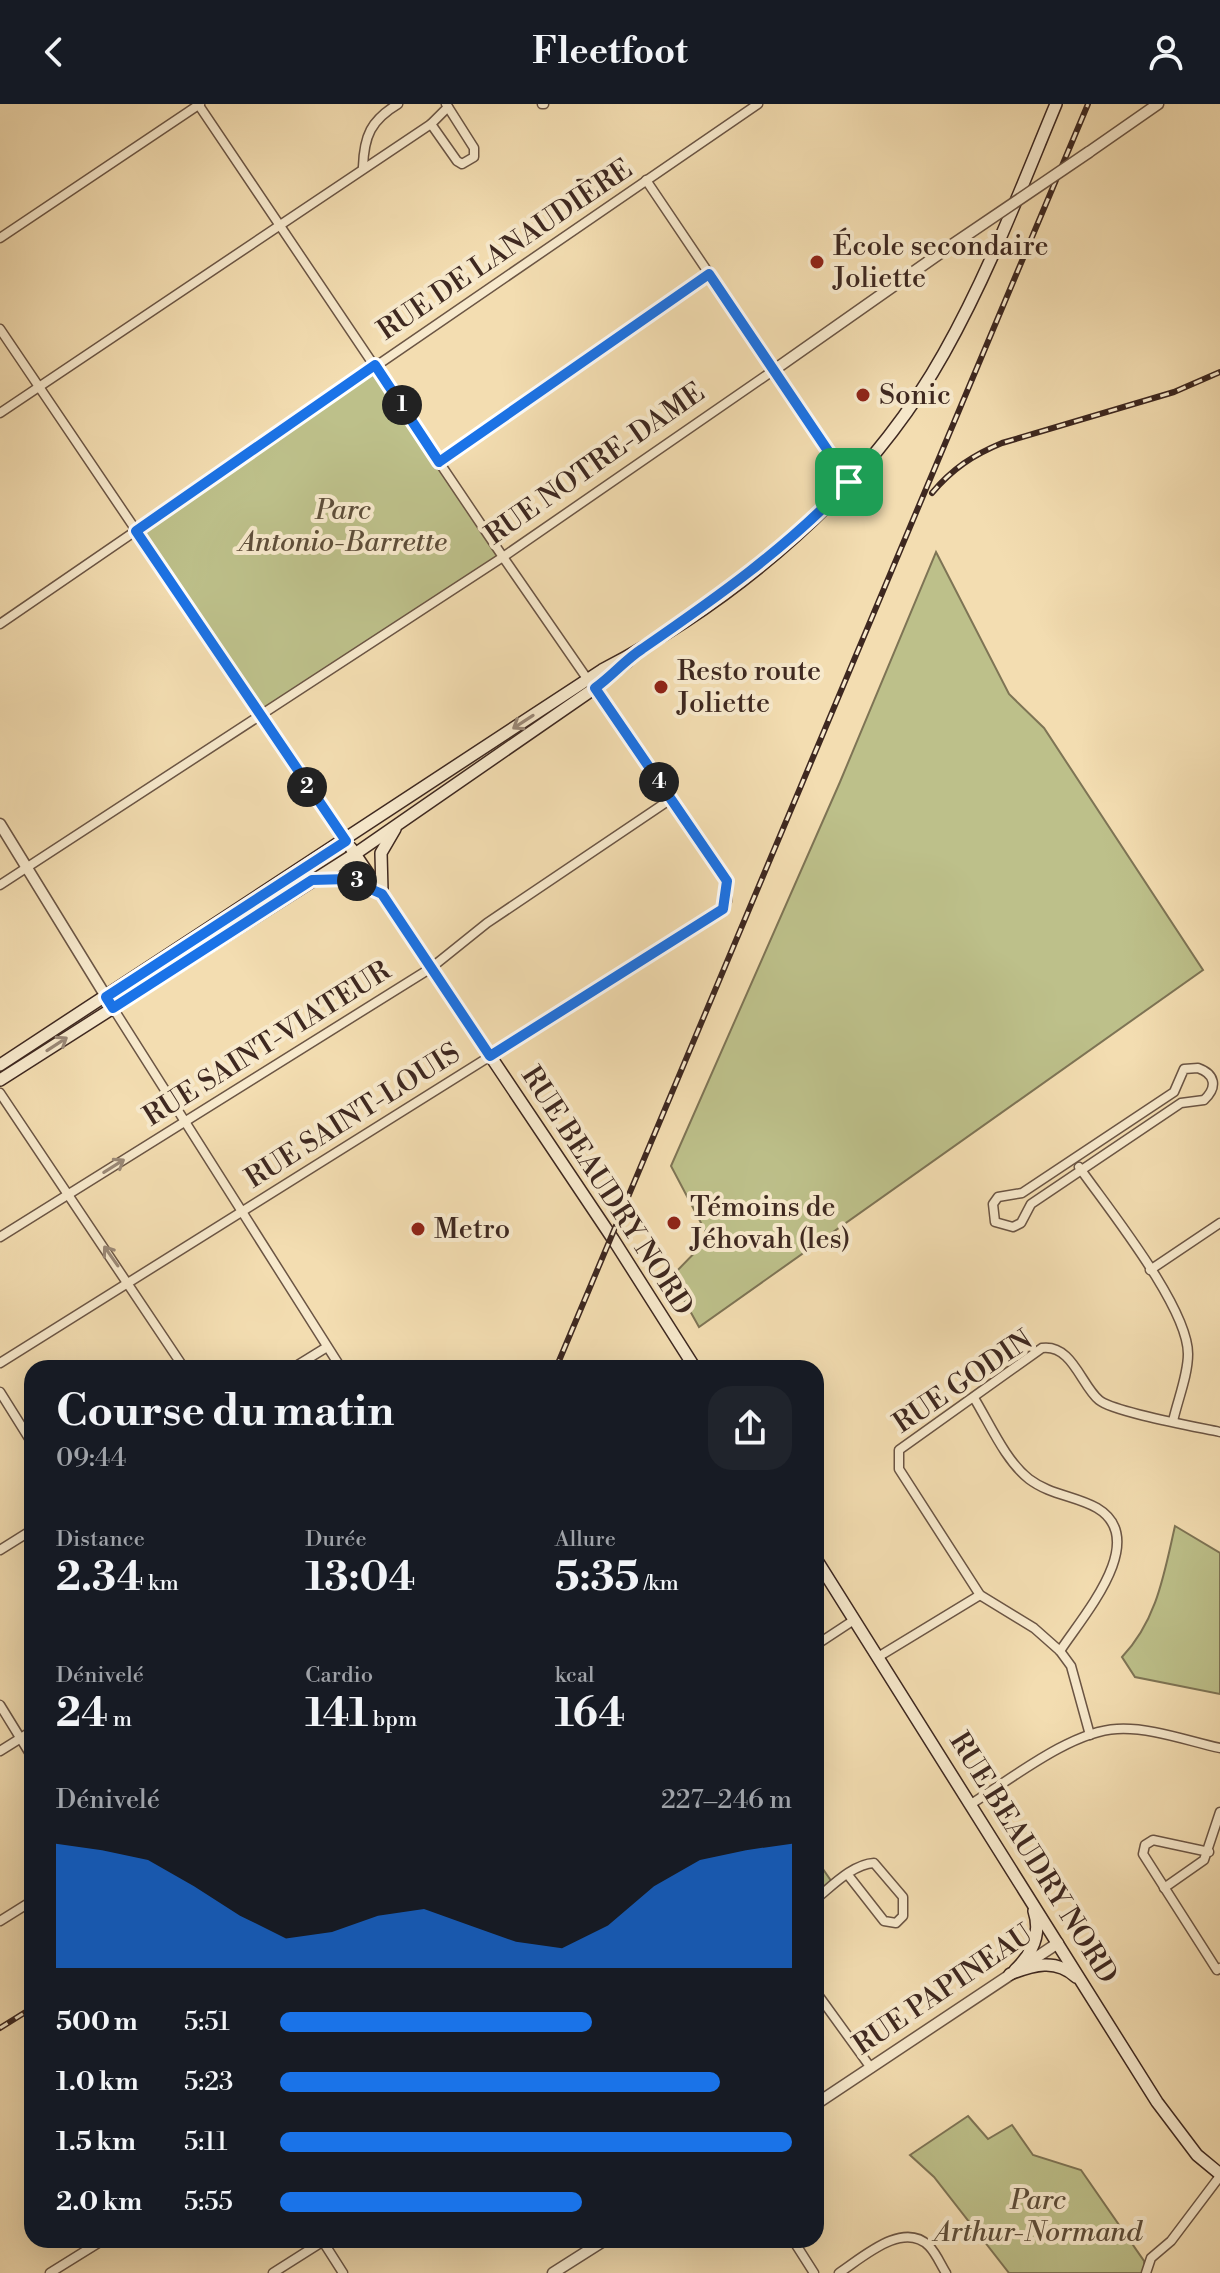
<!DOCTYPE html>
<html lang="fr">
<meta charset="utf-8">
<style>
body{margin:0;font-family:"Libre Bodoni",serif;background:#20242c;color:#f1f3f6;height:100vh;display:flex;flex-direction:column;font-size:30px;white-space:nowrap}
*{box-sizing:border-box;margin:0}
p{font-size:26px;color:#9ea1a6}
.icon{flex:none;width:44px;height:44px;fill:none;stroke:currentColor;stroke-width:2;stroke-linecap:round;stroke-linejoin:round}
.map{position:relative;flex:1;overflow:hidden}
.side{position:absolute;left:24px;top:1256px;width:800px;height:888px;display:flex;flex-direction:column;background:#171b24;border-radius:24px;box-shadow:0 8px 32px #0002}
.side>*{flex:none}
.pin{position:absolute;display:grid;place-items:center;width:68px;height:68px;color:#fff;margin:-34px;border-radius:16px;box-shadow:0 4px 12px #0006}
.km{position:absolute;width:40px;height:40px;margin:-20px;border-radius:50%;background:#222;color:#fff;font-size:22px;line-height:40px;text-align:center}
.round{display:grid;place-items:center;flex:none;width:84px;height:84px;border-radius:24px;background:#20242c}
.summary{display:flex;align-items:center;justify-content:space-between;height:136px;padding:0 32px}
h1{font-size:44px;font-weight:700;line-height:60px}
.figures{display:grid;grid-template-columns:repeat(3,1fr);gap:12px;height:136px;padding:8px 32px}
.figures div{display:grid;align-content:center}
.figures b{font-size:40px;font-weight:700}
.figures small{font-size:22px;font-weight:400}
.figures p{font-size:22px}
.chart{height:224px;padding:16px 32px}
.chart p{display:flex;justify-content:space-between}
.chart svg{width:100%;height:144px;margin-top:8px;fill:#1a73e8;opacity:.7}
ul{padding:0 32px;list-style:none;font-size:26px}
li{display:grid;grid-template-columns:128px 96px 1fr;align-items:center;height:60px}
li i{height:20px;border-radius:10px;background:#1a73e8}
header{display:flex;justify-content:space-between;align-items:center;height:104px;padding:0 32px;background:#171b24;font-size:36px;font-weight:700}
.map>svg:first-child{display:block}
.green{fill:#bdc08a;stroke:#7e7455;stroke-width:2}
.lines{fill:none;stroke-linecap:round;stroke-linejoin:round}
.minor-casing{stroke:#6b5544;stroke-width:11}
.tertiary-casing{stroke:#6b5544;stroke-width:13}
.secondary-casing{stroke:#3e2820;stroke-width:14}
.minor{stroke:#f7e9cc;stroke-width:8}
.tertiary{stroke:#f7e9cc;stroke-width:10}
.secondary{stroke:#f7e9cc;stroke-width:11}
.rail-casing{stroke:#3e2820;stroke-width:6}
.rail{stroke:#f7e9cc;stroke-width:3;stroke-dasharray:9;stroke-linecap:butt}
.tertiary-bridge-casing{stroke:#6b5544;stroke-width:13;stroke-linecap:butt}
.tertiary-bridge{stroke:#f7e9cc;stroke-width:10}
.oneway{stroke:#9a8876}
.route-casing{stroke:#fff;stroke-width:16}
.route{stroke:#1a73e8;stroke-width:10}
.poi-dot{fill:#8f2418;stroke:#f7e9cc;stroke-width:3}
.labels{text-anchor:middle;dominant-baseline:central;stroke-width:8;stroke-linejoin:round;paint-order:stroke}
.poi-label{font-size:28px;fill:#3e2820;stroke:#f7e9cc;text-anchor:start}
.street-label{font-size:28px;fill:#3e2820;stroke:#f7e9cc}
.park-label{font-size:28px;font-style:italic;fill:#5e4e3a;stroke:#f7e9cc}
</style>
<header><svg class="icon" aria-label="back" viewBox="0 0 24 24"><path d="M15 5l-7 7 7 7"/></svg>Fleetfoot<svg class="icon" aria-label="person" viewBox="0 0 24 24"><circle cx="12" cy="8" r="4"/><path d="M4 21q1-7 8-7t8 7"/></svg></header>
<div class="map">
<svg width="1220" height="2169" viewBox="0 0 1220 2169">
<rect width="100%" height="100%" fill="#f3ddb1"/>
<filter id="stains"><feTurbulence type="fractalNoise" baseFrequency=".0025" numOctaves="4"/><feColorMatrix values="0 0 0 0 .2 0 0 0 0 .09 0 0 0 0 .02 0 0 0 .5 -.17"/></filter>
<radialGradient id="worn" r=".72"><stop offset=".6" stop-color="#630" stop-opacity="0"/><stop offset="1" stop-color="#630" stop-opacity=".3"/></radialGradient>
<g class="green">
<polygon points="375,261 503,453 260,613 136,427"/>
<polygon points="936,448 1009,590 1044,624 1203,866 699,1223 671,1173 709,1134 671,1062 840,678"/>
<path d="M1175,1422L1220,1449V1590L1135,1573L1122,1553C1157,1516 1164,1470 1175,1422Z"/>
<polygon points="816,1755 834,1781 816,1795"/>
<polygon points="968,2012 988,2035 1012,2021 1033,2051 1081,2066 1144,2157 1146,2169 1009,2169 934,2073 910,2051"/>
</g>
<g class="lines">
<defs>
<g id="minor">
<polyline points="542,0 544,0"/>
<polyline points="431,20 457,57 462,60 474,53 474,44 448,3"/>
<path d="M363,63C364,32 371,16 398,0"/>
<polyline points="0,134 200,0"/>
<polyline points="0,225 346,737"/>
<polyline points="0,309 431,20 448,3 446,0"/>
<polyline points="439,358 709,170"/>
<polyline points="0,520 758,0"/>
<polyline points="0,781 503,453 774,266 646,76"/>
<polyline points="113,904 341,1264"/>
<path d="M1198,964C1215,970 1218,983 1204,996L1181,999L1031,1100L1021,1119L1013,1123L995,1118L993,1100L998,1093L1022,1089L1174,988L1184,965Z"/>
<polyline points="0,989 184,1264"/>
<path d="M1079,1063C1107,1103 1188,1203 1188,1250C1188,1271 1178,1295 1173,1317"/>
<polyline points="0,1133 431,864 487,819 671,695"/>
<polyline points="1150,1166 1220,1119"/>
<polyline points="0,1259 711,814 727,797 727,777 503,453 198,0"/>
<polyline points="293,1264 327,1243"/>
<polyline points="0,1288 32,1339"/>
<path d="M974,1294C990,1320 1005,1356 1029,1375C1050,1391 1076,1392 1097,1404C1151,1436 1082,1513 1060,1547"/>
<polyline points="0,1446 32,1426"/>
<polyline points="816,1541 854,1516"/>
<polyline points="878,1553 980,1491"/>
<polyline points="0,1601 32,1653"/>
<path d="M1090,1631L1071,1562L1060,1547L1034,1524L980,1491L899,1365V1346L1042,1244C1072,1240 1081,1281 1099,1296C1113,1308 1197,1323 1220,1328"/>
<polyline points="0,1647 32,1627"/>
<path d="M971,1700C1010,1676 1071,1627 1117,1625C1150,1623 1188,1637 1220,1644"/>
<polyline points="1209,1748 1153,1736 1145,1741 1143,1750 1217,1866 1220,1864"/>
<polyline points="1164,1784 1204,1756 1220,1708"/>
<path d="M816,1795C832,1782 853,1760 874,1759L903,1793V1812L896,1819L884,1817L848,1771"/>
<polyline points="0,1817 32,1797"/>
<polyline points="816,1888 871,1964"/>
<polyline points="322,2136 343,2169"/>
<polyline points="793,2136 814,2169"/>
<polyline points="50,2169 103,2136"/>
<polyline points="273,2169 325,2136"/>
<path d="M839,2169C862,2154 903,2116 929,2142C936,2149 941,2161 946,2169"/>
<polyline points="1146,2169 1151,2154 1171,2137 1220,2072"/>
</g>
<g id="tertiary">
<polyline points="1089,48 1158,0"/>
<polyline points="849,378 774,266 949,143"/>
<polyline points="0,720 113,904"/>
<polyline points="816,2000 1058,1839"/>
<polyline points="553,2169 605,2136"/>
</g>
<g id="secondary">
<polyline points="351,744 613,1135 695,1264"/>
<polyline points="317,775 357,777 380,789"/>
<polyline points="382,787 381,749 395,725"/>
<path d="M0,961L602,566C739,495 868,385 944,249C989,169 1021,84 1056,0"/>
<polyline points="0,976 355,750 595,584 628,557"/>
<polyline points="816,1455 1157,1998 1197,2051 1220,2070"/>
<path d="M1015,1866C1032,1850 1042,1831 1034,1807"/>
<path d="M1010,1870C1033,1861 1056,1854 1076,1873"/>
</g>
</defs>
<use href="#minor" class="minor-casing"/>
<use href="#tertiary" class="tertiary-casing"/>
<use href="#secondary" class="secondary-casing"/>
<use href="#minor" class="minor"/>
<use href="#tertiary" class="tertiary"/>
<use href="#secondary" class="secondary"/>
<defs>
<g id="rail">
<path d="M932,389C952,365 973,351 1002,339L1174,288L1220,268"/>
<polyline points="556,1264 1088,0"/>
<polyline points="0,1924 32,1904"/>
</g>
</defs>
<use href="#rail" class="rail-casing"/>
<use href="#rail" class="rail"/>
<defs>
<polyline id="tertiary-bridge" points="949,143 1089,48"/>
</defs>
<use href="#tertiary-bridge" class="tertiary-bridge-casing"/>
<use href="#tertiary-bridge" class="tertiary-bridge"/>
</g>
<defs><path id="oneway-shaft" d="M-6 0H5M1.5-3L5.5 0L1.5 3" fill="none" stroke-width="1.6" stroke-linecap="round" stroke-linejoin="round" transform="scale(2)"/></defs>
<g class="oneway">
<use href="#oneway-shaft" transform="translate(523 618) rotate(147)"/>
<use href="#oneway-shaft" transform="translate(57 940) rotate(-33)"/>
<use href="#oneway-shaft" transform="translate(114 1062) rotate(-32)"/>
<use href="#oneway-shaft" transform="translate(111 1152) rotate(-125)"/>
</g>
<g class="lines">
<defs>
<path id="route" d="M709,170L849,378C787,444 716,494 642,545C625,556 612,572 595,584L727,777L723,805L490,952L382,790L348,775L312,776L113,904L106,893L346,737L136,427L375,261L439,358Z"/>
</defs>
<use href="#route" class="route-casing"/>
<use href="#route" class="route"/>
</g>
<g class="poi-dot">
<circle cx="817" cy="158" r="8"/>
<circle cx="863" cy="291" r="8"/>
<circle cx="661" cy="583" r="8"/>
<circle cx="674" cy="1119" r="8"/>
<circle cx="418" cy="1125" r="8"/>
</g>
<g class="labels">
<g class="poi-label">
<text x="833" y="142">École secondaire<tspan x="833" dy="32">Joliette</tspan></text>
<text x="879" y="291">Sonic</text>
<text x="677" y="567">Resto route<tspan x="677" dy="32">Joliette</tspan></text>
<text x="690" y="1103">Témoins de<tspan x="690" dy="32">Jéhovah (les)</tspan></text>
<text x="434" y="1125">Metro</text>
</g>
<g class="street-label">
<text transform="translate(505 146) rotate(-34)">RUE DE LANAUDIÈRE</text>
<text transform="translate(595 360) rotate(-35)">RUE NOTRE-DAME</text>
<text transform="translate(267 940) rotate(-32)">RUE SAINT-VIATEUR</text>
<text transform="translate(353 1012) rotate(-32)">RUE SAINT-LOUIS</text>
<text transform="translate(607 1087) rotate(57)">RUE BEAUDRY NORD</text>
<text transform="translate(963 1278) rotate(-34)">RUE GODIN</text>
<text transform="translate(1033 1754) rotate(58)">RUE BEAUDRY NORD</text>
<text transform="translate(943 1886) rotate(-34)">RUE PAPINEAU</text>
</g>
<g class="park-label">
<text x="343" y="406">Parc<tspan x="343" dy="32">Antonio-Barrette</tspan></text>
<text x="1038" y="2096">Parc<tspan x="1038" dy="32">Arthur-Normand</tspan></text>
</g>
</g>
<rect width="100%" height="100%" filter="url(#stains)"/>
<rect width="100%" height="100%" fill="url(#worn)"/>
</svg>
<div class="pin" style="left:849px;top:378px;background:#1e9e55"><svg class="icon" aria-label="arrive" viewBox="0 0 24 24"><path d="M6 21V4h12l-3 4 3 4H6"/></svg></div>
<b class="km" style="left:402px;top:301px">1</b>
<b class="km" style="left:307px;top:683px">2</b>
<b class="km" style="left:357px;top:777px">3</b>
<b class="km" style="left:659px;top:678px">4</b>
<section class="side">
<div class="summary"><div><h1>Course du matin</h1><p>09:44</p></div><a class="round"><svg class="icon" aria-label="share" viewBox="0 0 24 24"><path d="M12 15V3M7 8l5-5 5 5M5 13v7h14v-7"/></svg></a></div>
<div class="figures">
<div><p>Distance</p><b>2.34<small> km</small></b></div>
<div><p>Durée</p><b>13:04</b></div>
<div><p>Allure</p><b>5:35<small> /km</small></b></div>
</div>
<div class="figures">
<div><p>Dénivelé</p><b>24<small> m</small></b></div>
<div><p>Cardio</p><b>141<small> bpm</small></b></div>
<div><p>kcal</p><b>164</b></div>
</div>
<div class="chart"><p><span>Dénivelé</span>227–246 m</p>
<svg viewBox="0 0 160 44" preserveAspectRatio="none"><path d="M0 44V6L10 8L20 11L30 19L40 28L50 35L60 33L70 28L80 26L90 31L100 36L110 38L120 31L130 19L140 11L150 8L160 6V44z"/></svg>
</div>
<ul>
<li><b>500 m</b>5:51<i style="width:61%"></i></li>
<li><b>1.0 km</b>5:23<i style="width:86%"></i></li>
<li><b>1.5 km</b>5:11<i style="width:100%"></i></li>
<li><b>2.0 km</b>5:55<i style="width:59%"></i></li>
</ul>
</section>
</div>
